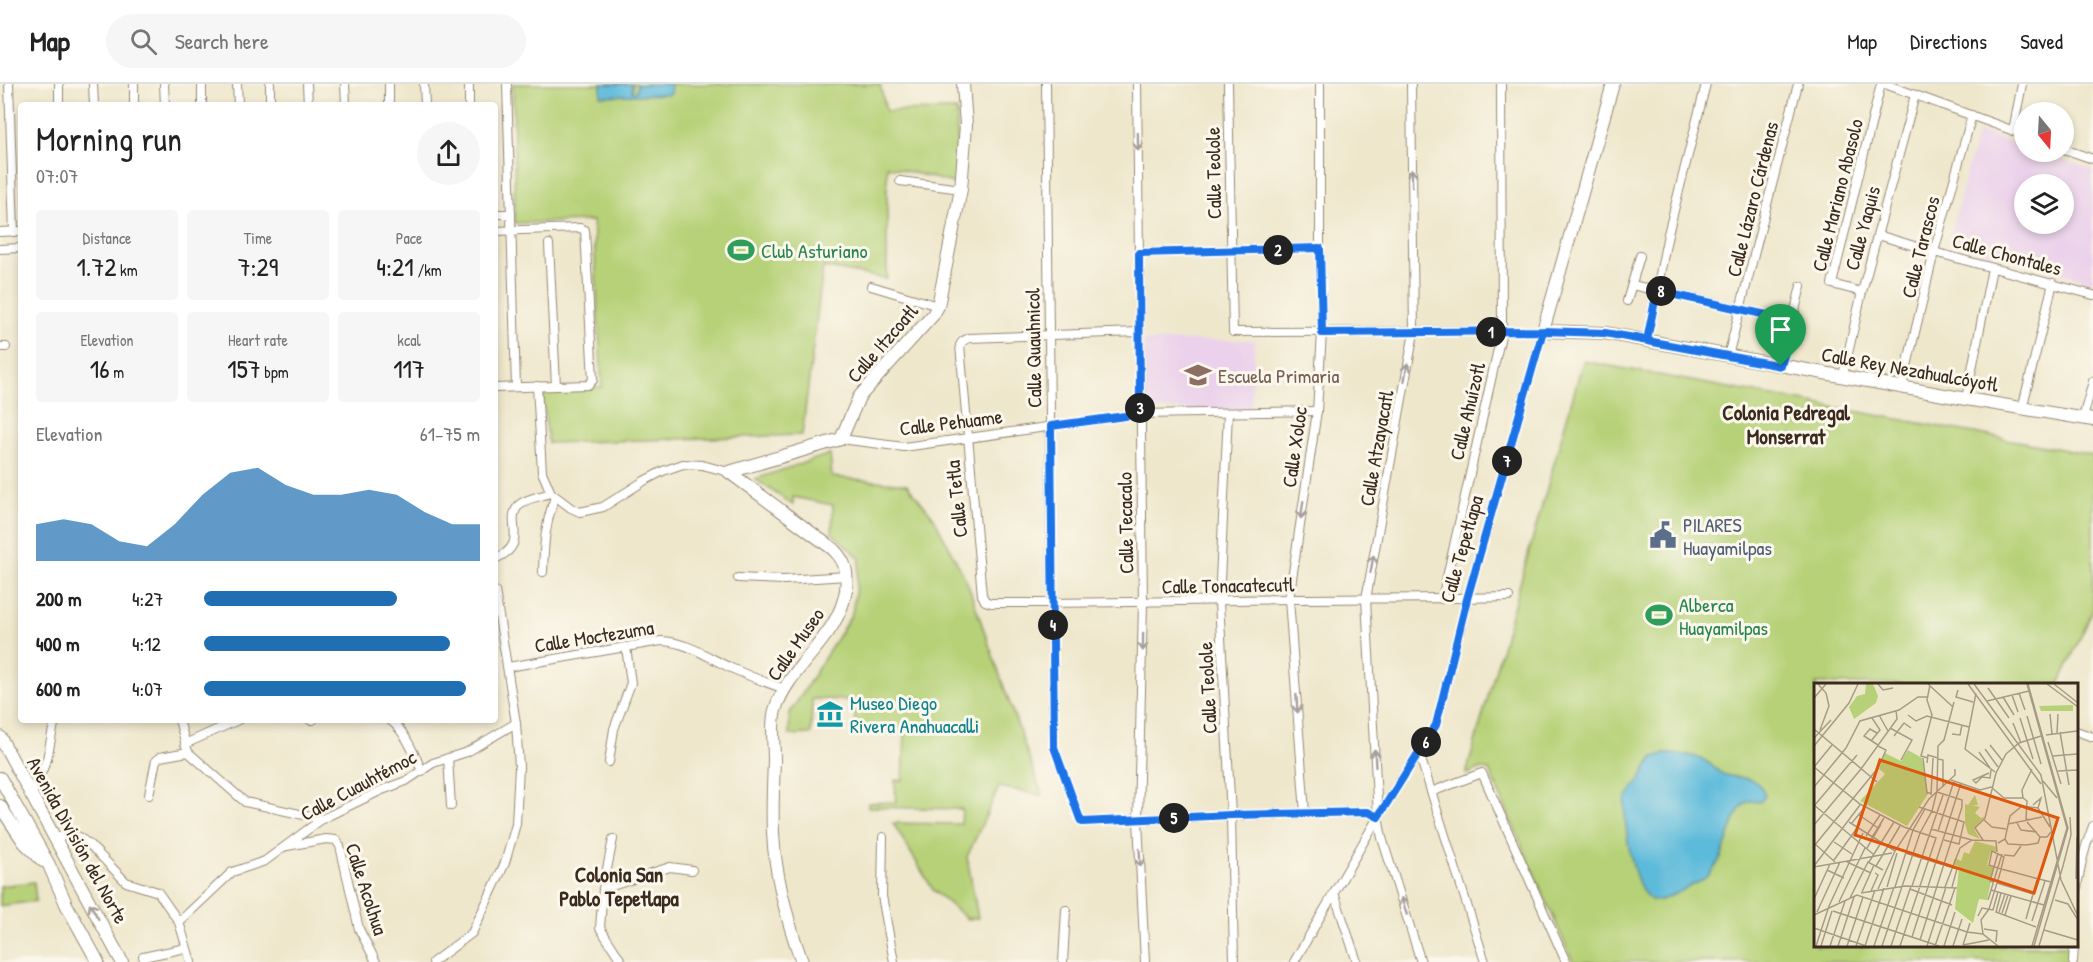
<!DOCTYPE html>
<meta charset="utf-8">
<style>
body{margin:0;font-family:"Patrick Hand",sans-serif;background:#f6f6f6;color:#222;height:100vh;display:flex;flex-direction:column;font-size:22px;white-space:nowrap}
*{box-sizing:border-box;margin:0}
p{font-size:20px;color:#767676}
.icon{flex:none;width:33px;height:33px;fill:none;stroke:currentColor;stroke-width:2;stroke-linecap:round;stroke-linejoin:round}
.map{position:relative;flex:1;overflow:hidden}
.side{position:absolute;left:18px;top:18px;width:480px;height:621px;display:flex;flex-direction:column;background:#fff;border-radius:6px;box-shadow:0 3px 9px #0003}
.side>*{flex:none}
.needle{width:39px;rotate:162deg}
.buttons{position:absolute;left:2014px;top:18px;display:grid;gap:12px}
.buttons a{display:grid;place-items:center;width:60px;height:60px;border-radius:50%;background:#fff;box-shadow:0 3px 9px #0003;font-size:30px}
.pin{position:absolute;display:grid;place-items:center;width:51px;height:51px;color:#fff;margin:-62px -26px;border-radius:50% 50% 50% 0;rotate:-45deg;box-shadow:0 0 6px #0007}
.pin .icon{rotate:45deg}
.km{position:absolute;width:30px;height:30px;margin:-15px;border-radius:50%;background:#222;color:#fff;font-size:16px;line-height:30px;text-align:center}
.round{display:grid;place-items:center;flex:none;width:63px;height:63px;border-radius:32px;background:#f6f6f6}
.summary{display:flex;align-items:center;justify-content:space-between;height:102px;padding:0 18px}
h1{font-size:33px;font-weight:600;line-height:45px}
.figures{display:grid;grid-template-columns:repeat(3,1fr);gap:9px;height:102px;padding:6px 18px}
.figures div{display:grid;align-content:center;border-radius:6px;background:#f6f6f6;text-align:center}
.figures b{font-size:26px;font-weight:600}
.figures small{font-size:16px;font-weight:400}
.figures p{font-size:16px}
.chart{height:168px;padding:12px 18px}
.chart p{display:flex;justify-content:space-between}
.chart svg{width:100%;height:108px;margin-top:6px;fill:#1f6fb2;opacity:.7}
ul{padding:0 18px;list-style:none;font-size:20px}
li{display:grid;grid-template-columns:96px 72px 1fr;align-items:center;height:45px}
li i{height:15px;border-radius:8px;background:#1f6fb2}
header{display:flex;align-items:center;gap:36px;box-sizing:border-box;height:84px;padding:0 30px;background:#fff;border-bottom:2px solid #e0e0e0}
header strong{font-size:28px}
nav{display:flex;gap:33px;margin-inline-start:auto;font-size:21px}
.search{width:420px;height:54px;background:#f6f6f6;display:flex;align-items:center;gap:15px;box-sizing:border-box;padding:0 21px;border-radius:33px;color:#767676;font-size:22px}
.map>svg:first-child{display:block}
.built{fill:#ebd1eb;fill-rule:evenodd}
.green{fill:#b6d177;stroke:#787e4a;stroke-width:1.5}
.water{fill:#5cbada;stroke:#4c727c;stroke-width:1.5}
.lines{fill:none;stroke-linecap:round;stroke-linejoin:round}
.street-casing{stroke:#958875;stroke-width:10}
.secondary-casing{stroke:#958875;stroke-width:14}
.street{stroke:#fff;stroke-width:8}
.secondary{stroke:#fff;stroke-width:12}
.oneway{stroke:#a79f9a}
.route-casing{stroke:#fff;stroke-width:12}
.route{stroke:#1a73e8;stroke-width:8}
.labels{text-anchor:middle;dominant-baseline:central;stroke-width:6;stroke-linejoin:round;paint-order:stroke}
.street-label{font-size:20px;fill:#3b2a1e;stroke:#fbf7ec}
.leisure-label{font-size:20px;fill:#27864d;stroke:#fbf7ec;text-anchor:start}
.education-label{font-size:20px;fill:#785e54;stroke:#fbf7ec;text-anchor:start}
.service-label{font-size:20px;fill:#4e5e75;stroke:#fbf7ec;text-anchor:start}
.culture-label{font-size:20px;fill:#0d838f;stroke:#fbf7ec;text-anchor:start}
.neighbourhood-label{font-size:21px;font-weight:bold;fill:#3b2a1e;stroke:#fbf7ec}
.inset-road{fill:none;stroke:#a79b86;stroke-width:1.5}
.view{fill:#df570d;fill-opacity:0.15;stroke:#df570d;stroke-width:3}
.inset-edge{fill:none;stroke:#3b2a1e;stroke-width:3}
</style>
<header>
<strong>Map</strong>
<div class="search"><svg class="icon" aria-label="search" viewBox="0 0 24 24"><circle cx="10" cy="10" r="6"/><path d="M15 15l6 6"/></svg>Search here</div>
<nav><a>Map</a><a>Directions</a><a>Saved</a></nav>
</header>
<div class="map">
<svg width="2093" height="878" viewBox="0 0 2093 878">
<rect width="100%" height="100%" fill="#fbf7ec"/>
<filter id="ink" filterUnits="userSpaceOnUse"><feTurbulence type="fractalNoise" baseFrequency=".0167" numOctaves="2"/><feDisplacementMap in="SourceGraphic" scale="12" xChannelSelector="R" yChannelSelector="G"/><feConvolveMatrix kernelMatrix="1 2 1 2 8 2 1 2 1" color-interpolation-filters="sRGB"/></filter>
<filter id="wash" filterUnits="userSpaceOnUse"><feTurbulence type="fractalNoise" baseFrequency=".008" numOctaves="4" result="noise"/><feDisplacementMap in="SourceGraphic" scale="24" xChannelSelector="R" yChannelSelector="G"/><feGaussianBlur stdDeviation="1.35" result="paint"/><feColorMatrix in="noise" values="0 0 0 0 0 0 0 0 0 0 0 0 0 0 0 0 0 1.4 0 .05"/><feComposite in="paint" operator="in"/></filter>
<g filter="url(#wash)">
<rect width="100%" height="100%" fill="#efe7cc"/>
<g class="built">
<path d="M1978,47L2025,63V68H2038L2093,86V198L1948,159ZM2064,100V140H2025V100Z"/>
<polygon points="1255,256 1251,325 1144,326 1144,257"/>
</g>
<g class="green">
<polygon points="513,0 880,0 886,27 957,26 957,100 887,82 887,195 823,183 802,351 548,359 542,306 602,303 593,137 515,139"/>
<polygon points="1583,277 2093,371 2093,526 2059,600 1816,600 1816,862 2070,862 2068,878 1573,878 1489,686 1480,685 1466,690"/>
<polygon points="830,370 832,393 907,400 934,434 967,498 1042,711 999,703 967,773 978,834 967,835 933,806 893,739 961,740 962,725 868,723 868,719 896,718 895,696 903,696 905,649 873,648 869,642 855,642 855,616 812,615 811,650 789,651 790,629 852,530 860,474 832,449 833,421 793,413 793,421 755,395"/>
<polygon points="34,798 36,817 0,822 0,802"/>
</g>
<g class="water">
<polygon points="601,0 632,0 632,7 634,8 636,7 637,0 671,0 670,10 601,12"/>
<path d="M1665,670C1679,670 1695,670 1707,678C1714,682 1718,689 1726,691C1744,696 1759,691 1765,712L1760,718L1750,717C1726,726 1733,782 1697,799C1688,803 1663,818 1655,817C1633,814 1623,737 1625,719C1627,708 1637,702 1642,692C1646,685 1649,679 1654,673Z"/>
</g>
</g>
<g filter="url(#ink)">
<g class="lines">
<defs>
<g id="street">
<polyline points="9,0 14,148"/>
<polyline points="59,0 59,21"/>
<polyline points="93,0 94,21"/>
<polyline points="164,0 165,21"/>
<polyline points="202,0 202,21"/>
<polyline points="237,0 238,21"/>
<polyline points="270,0 270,21"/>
<polyline points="307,0 308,21"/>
<polyline points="345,0 346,21"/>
<polyline points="389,0 389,21"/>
<polyline points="424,0 425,21"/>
<polyline points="507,0 516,303"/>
<polyline points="1046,0 1054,663 1080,735 1082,738 1231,731 1368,728 1378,733"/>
<polyline points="1137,0 1143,519 1138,736 1145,878"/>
<polyline points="1228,0 1233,248 1543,247 1467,515 1436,641 1378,733 1294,878"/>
<polyline points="1411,0 1414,248 1366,515 1378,733 1382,754 1421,878"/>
<polyline points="1885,0 2025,51"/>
<polyline points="134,21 134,0"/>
<polyline points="469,21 469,0"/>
<polyline points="2013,47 2022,0"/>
<polyline points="2064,65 2093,75"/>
<polyline points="900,97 961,105"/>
<polyline points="495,130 511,130"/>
<polyline points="495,147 580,144 585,146 593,296 588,301 495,304"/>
<polyline points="0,148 21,147"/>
<polyline points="1878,151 1934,168 2093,211"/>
<polyline points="549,160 556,302"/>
<polyline points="0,165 21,164"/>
<polyline points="1139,169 1320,164"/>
<polyline points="1632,201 1794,237"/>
<polyline points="871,202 938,222"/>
<polyline points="1862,208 1832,200 1881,0"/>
<polyline points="1627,217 1640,172"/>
<path d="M1139,248L969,254L963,257L960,261L982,511L985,517L991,519C1091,520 1191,516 1291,515C1364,514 1436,515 1509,513"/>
<polyline points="1647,256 1668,150 1706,0"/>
<polyline points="0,263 6,263"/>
<polyline points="1728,272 1798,0"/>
<polyline points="1781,282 1801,202"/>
<polyline points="1845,292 1844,287 1862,208 1915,11"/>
<polyline points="537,302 542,388 551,409 571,424 580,428 603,423 644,397 663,387 683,380 702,381 729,388"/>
<polyline points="1902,303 1934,168 1972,31"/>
<polyline points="1966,315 1991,189"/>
<polyline points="2022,325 2053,199"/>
<polyline points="1228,329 1219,518 1231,731 1234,878"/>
<polyline points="2083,334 2093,297"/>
<polyline points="841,355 904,363 1140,330 1317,327"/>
<path d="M495,475C532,459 502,437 520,420C527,414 542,412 551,409"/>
<path d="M543,488C544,460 545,440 555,413"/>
<polyline points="738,494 784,496 847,492"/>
<polyline points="1442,515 1502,247 1501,0"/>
<path d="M508,583L661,557C688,558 707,573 731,584C749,592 767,599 785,605"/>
<polyline points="179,636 188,668 245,718 322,735"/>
<polyline points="310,636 313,636"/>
<path d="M390,636C406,648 414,670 422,687"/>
<polyline points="2076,647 2093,653"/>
<polyline points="185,660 238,636"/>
<polyline points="1419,669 1485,878"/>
<polyline points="448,674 451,722"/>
<polyline points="609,678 614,645 631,599 626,563"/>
<polyline points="1431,708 1482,689 1566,878"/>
<polyline points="32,711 47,675 54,640 58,636"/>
<polyline points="149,711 156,676 160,673 188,668"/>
<polyline points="1305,729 1289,515 1317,327 1322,249 1320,164 1320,0"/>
<polyline points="55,753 76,751 90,761 126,798 158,808 179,838 191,878"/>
<polyline points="883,753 882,812 894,878"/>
<polyline points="613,755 603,805 600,844 622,878"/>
<polyline points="287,762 326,755 336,756 340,762 359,845 376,878"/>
<polyline points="603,805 670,783 692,786"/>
<polyline points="1334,809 1357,878"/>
<path d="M2076,815C2078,789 2083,767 2093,742"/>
<polyline points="179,838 232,788 265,777 322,735 382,706 406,697 433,679 467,668 516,639"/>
<polyline points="143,873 186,864"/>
<polyline points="433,878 472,849 505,779 516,740 519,683 516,639 495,507"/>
<polyline points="1063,878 1066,826"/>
<polyline points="2073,878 2074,862"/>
</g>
<g id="secondary">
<polyline points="1613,0 1543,247 1605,249 1966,315 2093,336"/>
<path d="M729,388L833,465C846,478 848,488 846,506C839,554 789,581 775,626C771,640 774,661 774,676C773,700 772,725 773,749C775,791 788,839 802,878"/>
<polyline points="729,388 841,355 859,313 933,231 938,222 961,105 966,41 963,0"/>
<polyline points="0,653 122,878"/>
<polyline points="0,694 49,781 67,822 98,878"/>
<polyline points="0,722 24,758 43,777"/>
</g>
</defs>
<use href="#street" class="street-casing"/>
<use href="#secondary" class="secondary-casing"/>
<use href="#street" class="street"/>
<use href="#secondary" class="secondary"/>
</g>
<defs><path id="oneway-shaft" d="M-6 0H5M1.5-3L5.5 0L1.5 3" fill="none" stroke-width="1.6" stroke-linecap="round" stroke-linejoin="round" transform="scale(1.5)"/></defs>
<g class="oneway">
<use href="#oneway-shaft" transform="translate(1138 58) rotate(89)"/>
<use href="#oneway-shaft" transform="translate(1412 94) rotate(-91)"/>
<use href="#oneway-shaft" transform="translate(1406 288) rotate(-80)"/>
<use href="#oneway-shaft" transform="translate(1302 426) rotate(98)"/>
<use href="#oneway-shaft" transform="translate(1372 480) rotate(-80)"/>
<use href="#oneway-shaft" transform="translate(1143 558) rotate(91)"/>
<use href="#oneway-shaft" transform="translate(1297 620) rotate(86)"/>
<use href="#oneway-shaft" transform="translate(1375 674) rotate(-93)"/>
<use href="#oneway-shaft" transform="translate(1140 774) rotate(87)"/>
<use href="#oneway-shaft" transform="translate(1404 822) rotate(-108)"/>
<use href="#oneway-shaft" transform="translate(94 827) rotate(-119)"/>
</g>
</g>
<g class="lines" filter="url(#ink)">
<defs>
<polyline id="route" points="1781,282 1605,249 1543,247 1322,249 1320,164 1139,169 1140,330 1051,342 1054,663 1080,735 1082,738 1231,731 1368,728 1378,733 1436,641 1467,515 1543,247 1605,249 1647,256 1657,207 1794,237 1781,282"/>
</defs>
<use href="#route" class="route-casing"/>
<use href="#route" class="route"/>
</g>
<defs>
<symbol id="stadium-bare" viewBox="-9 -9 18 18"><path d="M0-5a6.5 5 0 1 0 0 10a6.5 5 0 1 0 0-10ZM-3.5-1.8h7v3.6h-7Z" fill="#2e9e5b" stroke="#fbf7ec" stroke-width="2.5" paint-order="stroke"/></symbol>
<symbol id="school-bare" viewBox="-9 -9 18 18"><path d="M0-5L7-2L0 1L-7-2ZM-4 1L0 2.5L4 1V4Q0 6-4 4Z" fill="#8d6e63" stroke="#fbf7ec" stroke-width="2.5" paint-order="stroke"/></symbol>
<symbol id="civic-bare" viewBox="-9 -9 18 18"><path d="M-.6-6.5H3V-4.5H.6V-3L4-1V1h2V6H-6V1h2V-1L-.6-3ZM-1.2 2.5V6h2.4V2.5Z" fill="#5c6f8a" stroke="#fbf7ec" stroke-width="2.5" paint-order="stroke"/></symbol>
<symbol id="museum-bare" viewBox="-9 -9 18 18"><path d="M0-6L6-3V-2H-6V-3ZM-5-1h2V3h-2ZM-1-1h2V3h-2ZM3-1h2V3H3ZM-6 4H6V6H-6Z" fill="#0f9aa8" stroke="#fbf7ec" stroke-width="2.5" paint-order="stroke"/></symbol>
</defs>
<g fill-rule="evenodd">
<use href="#stadium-bare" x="722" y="147" width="38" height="38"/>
<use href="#school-bare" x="1179" y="272" width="38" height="38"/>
<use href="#civic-bare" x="1644" y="432" width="38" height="38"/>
<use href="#stadium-bare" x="1640" y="512" width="38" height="38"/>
<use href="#museum-bare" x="811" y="611" width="38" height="38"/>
</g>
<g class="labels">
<g class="street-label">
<text transform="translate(1213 89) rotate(-91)">Calle Teolole</text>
<text transform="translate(1837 111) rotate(-76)">Calle Mariano Abasolo</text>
<text transform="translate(1752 115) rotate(-76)">Calle Lázaro Cárdenas</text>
<text transform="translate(1862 144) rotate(-75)">Calle Yaquis</text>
<text transform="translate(1920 163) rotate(-76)">Calle Tarascos</text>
<text transform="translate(2007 170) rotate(15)">Calle Chontales</text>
<text transform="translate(882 259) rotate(-49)">Calle Itzcoatl</text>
<text transform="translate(1033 264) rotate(-91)">Calle Quauhnicol</text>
<text transform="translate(1910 285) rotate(10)">Calle Rey Nezahualcóyotl</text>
<text transform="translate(1467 327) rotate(-77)">Calle Ahuízotl</text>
<text transform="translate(951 338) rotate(-7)">Calle Pehuame</text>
<text transform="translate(1294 363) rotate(-82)">Calle Xoloc</text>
<text transform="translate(1376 364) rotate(-80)">Calle Atzayacatl</text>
<text transform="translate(956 415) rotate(-96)">Calle Tetla</text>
<text transform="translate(1125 439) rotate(-91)">Calle Tecacalo</text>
<text transform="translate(1461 465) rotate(-74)">Calle Tepetlapa</text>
<text transform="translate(1228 501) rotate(-1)">Calle Tonacatecutl</text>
<text transform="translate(594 552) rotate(-9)">Calle Moctezuma</text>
<text transform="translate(795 560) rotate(-55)">Calle Museo</text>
<text transform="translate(1207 604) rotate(-93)">Calle Teolole</text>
<text transform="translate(358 701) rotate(-28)">Calle Cuauhtémoc</text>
<text transform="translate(78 756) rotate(61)">Avenida División del Norte</text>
<text transform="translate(367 805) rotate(72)">Calle Acolhua</text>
</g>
<g class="leisure-label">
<text x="761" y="166">Club Asturiano</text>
<text x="1679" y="520">Alberca<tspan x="1679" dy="23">Huayamilpas</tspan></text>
</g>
<g class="education-label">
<text x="1218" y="291">Escuela Primaria</text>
</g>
<g class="service-label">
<text x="1683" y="440">PILARES<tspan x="1683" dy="23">Huayamilpas</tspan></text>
</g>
<g class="culture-label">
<text x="850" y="618">Museo Diego<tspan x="850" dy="23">Rivera Anahuacalli</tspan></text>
</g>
<g class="neighbourhood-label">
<text x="1786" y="328">Colonia Pedregal<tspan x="1786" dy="24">Monserrat</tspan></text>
<text x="619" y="790">Colonia San<tspan x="619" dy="24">Pablo Tepetlapa</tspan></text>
</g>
</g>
<g transform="translate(1814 599)">
<rect width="264" height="264" fill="#efe7cc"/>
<path d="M52,1H59L64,13L62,20L40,36L35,24L43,13L51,11ZM259,22V28H227L225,23ZM94,67L108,75L114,111L93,143L46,118L71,91L65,86L71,70L87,78ZM161,112L164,122H158L166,124L161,130L167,135L171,133L160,146L166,156L154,151L151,141V121L154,122ZM161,158L183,164L182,169L177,168L173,182L180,184L173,217L165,216L159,240L141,226L145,184L139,181L141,175L147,178L150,169L155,171Z" fill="#b6d177"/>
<path class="inset-road" d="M4,1L12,10L15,23L6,47M64,1L69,7L79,5M114,1L139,24M154,1L227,101M160,1L227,92L247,197L263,231M213,1L253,145L218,263M214,1L254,145L220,263M233,1L264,24M240,1L264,20M174,5L195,35M144,7L142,14L159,19M162,10L151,66L181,89M205,10L211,27M198,12L204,29M189,14L200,32M0,15L12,1M173,18L215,8M236,31L238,51M65,32L74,48M94,32L102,38L113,33L155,44M213,33L227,81M206,35L219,76M199,40L207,60M76,45L98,57L87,77M0,46L63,99M246,49L255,102M63,50L56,46L50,53L64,62M243,50L244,31M138,51L146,52L148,42M232,52L263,48M80,53L90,40L97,45M0,55L17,37M57,58L66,47L58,35M234,59L247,101M176,62L188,77M0,63L35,20L44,1M171,66L184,84M165,69L176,85M239,73L263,71M109,75L113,110H117M114,75L107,73L118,32L113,17L116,2M124,76L129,77V104M113,80L114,72L124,75M0,84L46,121L90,144L122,155L86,263M0,84L18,62M244,88L263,87M175,90L159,97L162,100L168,94L176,95L177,87M137,97L166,107L177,104L190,115H209L213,118L212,136L217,137M229,98L243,115M0,104L32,65L46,38L85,27L104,14H113M264,105V25M117,112L119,75M209,115L208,107L218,86M0,122L59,171M219,122L227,115L224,125M0,123L43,72M105,124L150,139L145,161L130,157M45,132L64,145M170,137L178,144L192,146M35,139L81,168M213,139L226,154H233L237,149M203,140L207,147L223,149M37,141L51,124M194,141L228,134M0,142L47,86L83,36L82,27M117,146L158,157M124,148L140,98M52,153L66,132M57,156L70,135M191,156L196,133L208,123L224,125L236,144M169,157L161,145L171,135L182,90L192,71L205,60L227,53M20,159L38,171M184,160L191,156L194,161L212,162L224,160L226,154M1,161L21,179M0,163L64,85L72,67L64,63M53,165L67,141M91,170L143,186L138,204M190,172L200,173L207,163M20,177L43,145M33,179L57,190M55,179L80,139M0,183L46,122M62,183L86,143M0,184L78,170M13,187L30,195M262,196L263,154M179,199L176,198L184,170M183,200L219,211M98,203L129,112M73,204L83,170M81,204L99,147L111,126M131,204L146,165L158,157L182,158L183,169M64,206L81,168L115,116L141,92V86M96,206L138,222M177,207L230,222M57,208L64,192L61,190M48,209L60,182M47,210L91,203L143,205M187,210L182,229L222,244M36,215L54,179L69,187M0,216L16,181M174,217L188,171M241,217L254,221L264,237M25,219L51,165M175,226L187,187V186L190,174L178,168L175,182L187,186L199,189L221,195L237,199M175,226L167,237L169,251L184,263M19,228L125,263M3,229L26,179M185,229L191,211M188,230L194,212M0,232L43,212L153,249L169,251M191,232L197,213M164,233L168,225L179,227L184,209M212,236L223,197M218,238L231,198M0,245L52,263M170,246L183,248L182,259M230,247L264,257M98,254L147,100M106,257L148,124V117L123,109M149,262L175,257M149,262L156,240M2,263L15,223L49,150M7,263L18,228M16,263L31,218M24,263L40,214M33,263L49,214M42,263L61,207M51,263L70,205M60,263L80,204M68,263L106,150L118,128L123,108L124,63L130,57L140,19M77,263L97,203M113,263L132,204M121,263L141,205M130,263L141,229M139,263L148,236M225,263L249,183L257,152L256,134"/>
<path class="view" d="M66,77L244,135L220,210L41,152Z"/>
<rect width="264" height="264" class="inset-edge"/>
</g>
</svg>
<div class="buttons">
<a><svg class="needle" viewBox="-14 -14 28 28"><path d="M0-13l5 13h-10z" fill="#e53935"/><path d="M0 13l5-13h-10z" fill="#767676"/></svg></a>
<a><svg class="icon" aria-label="layers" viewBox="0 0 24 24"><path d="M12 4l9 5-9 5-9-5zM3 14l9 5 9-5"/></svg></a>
</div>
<div class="pin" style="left:1781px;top:282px;background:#1e9e55"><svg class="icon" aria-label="arrive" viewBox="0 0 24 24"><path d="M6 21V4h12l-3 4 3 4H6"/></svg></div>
<b class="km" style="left:1491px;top:248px">1</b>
<b class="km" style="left:1278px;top:166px">2</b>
<b class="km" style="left:1140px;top:324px">3</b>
<b class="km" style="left:1053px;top:541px">4</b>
<b class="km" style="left:1174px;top:734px">5</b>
<b class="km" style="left:1426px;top:658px">6</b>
<b class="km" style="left:1507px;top:377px">7</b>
<b class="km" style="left:1661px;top:207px">8</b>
<section class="side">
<div class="summary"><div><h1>Morning run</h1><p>07:07</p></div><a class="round"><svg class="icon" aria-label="share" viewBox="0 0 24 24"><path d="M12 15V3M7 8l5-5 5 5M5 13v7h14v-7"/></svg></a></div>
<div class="figures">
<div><p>Distance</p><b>1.72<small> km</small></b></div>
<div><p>Time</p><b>7:29</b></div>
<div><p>Pace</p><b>4:21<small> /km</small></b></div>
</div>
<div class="figures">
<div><p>Elevation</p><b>16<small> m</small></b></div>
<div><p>Heart rate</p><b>157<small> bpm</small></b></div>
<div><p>kcal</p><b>117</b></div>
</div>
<div class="chart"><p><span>Elevation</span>61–75 m</p>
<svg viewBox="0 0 160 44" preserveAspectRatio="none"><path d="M0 44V29L10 27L20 29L30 36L40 38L50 29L60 17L70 8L80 6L90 13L100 17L110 17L120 15L130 17L140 24L150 29L160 29V44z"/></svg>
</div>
<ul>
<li><b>200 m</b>4:27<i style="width:70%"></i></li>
<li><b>400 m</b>4:12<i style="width:89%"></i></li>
<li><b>600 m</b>4:07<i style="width:95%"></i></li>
</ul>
</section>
</div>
